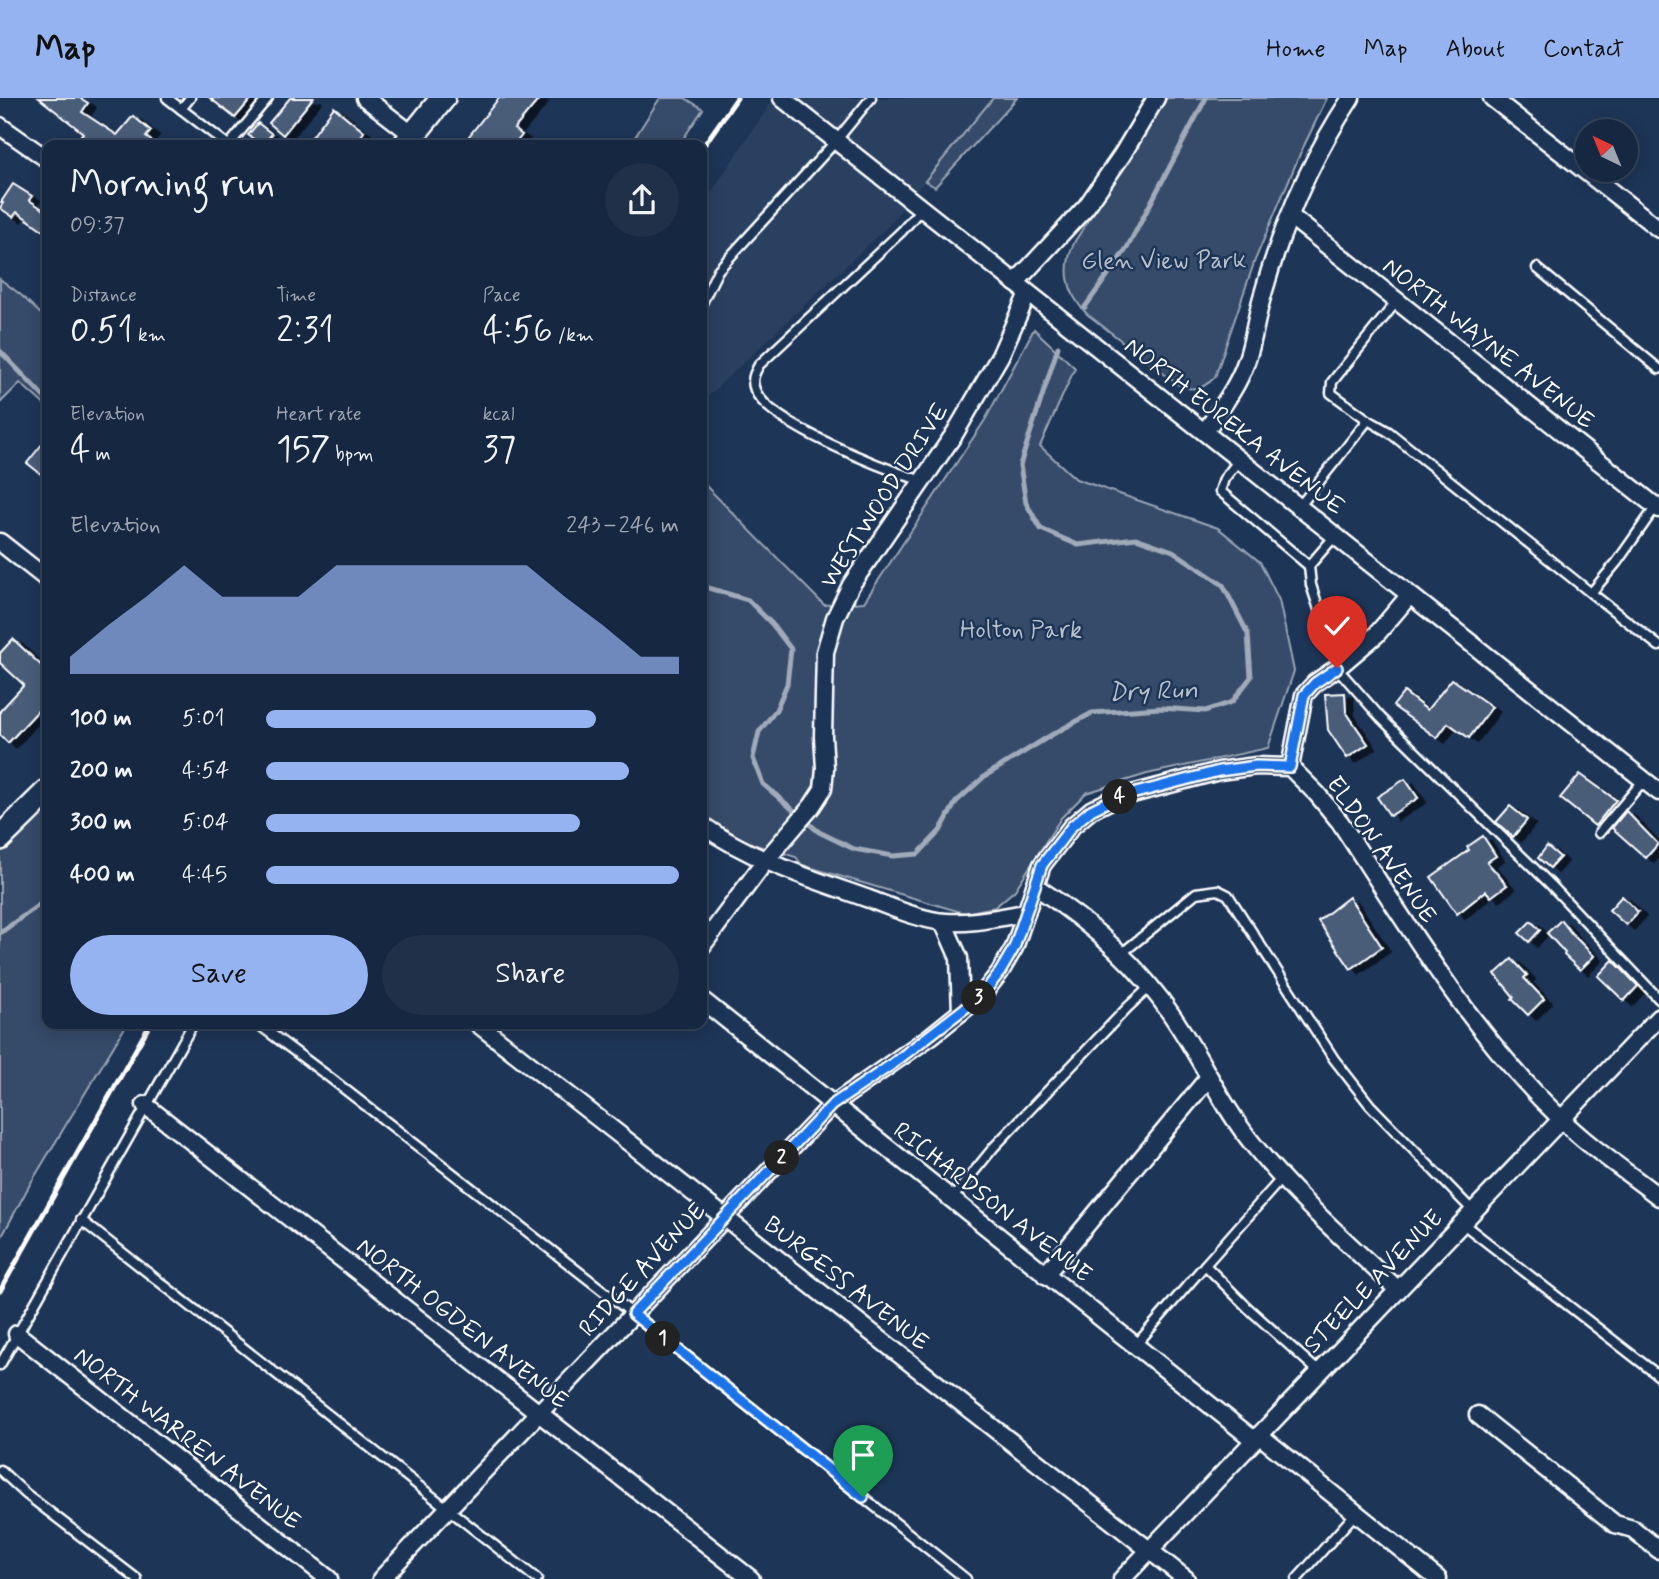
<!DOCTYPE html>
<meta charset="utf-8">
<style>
body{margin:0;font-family:Mynerve,sans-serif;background:#1f3048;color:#f1f3f6;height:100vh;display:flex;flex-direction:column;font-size:26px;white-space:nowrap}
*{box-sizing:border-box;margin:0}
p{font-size:23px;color:#9ea6b1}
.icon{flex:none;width:38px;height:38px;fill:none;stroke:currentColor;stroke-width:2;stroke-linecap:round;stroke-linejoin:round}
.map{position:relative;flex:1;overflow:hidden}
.drawer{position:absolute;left:42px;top:42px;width:665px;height:889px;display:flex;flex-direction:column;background:#162841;border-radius:14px;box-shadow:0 4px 18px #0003,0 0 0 2px #35445a}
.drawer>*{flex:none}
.needle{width:46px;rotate:317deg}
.fabs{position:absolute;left:1575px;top:21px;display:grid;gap:14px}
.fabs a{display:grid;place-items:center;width:63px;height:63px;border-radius:50%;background:#162841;box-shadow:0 4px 18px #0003,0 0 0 2px #35445a;font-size:35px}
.pin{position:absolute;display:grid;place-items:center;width:60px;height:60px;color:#fff;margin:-72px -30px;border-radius:50% 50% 50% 0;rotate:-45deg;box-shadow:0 0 7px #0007}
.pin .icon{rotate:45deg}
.km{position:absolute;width:35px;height:35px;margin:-18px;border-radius:50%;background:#222;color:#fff;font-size:19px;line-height:35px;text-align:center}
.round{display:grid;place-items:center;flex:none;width:74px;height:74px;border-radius:37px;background:#1f3048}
.head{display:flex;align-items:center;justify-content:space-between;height:119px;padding:0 28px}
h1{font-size:38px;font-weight:600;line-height:52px}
.stats{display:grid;grid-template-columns:repeat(3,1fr);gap:10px;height:119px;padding:7px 28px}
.stats div{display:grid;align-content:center}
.stats b{font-size:35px;font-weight:600}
.stats small{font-size:19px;font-weight:400}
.stats p{font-size:19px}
.chart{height:196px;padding:14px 28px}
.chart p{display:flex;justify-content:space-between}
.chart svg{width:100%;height:126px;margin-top:7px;fill:#95b2f1;opacity:.7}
.action{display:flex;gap:14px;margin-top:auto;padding:14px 28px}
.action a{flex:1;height:80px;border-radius:42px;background:#95b2f1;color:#111;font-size:28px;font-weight:600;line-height:80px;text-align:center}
.action a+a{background:#1f3048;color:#f1f3f6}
ul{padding:0 28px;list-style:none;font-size:23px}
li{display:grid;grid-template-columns:112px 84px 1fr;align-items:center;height:52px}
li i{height:18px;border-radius:9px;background:#95b2f1}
header{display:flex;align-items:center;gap:42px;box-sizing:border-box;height:98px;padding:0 35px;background:#95b2f1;color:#111}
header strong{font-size:33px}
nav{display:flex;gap:38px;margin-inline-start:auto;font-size:24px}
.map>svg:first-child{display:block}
.built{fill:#2a4161}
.green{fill:#364b69;stroke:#9aa5b4;stroke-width:2}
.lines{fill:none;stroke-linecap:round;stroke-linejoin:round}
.stream{stroke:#a0aab8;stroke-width:5}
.building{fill:#4a5d79;stroke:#fff;stroke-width:2;filter:url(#shadow)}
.lane-casing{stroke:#fff;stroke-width:13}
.street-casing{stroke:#fff;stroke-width:21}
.secondary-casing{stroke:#fff;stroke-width:28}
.lane{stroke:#1d3557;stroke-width:8}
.street{stroke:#1d3557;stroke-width:16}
.secondary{stroke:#1d3557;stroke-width:23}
.rail{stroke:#fff;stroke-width:5}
.route-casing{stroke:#fff;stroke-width:14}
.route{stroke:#1a73e8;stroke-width:9}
.labels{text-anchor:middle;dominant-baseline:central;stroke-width:5;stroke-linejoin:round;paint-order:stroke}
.park-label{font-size:24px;fill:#b9c0ca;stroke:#1d3557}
.street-label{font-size:24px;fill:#fff;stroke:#1d3557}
.water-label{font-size:26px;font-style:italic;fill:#b8c0ca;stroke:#1d3557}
</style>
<header>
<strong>Map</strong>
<nav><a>Home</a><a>Map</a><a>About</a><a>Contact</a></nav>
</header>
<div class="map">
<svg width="1659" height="1481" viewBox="0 0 1659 1481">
<defs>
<filter id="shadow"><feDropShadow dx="8" dy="4.5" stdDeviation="0" flood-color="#0009"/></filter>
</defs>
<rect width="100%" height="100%" fill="#1d3557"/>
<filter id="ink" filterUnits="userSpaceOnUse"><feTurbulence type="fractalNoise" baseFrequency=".0143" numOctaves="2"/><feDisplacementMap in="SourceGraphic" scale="14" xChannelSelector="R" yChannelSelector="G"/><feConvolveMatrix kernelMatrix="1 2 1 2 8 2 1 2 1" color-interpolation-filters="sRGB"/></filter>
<g filter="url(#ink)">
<polygon class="built" points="774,0 993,0 887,129 702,304 702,108"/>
<g class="green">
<polygon points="660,0 685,0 703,11 679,47 630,47"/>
<polygon points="993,0 1017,0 935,89 925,83"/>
<path d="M1167,0H1327L1300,56L1255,162L1215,279C1204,291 1191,294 1177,286L1087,216C1066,195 1062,169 1075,143Z"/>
<polygon points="0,181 21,197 47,222 47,309 20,285 0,305"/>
<polygon points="1034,231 1075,270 1040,348 1076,381 1218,430 1260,464 1279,502 1294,573 1268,650 1147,676 1086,695 1061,720 1015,792 995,809 964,815 802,767 796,759 732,740 702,718 702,384 824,507 864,504 985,322"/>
<polygon points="47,694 47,926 127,926 29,1088 0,1142 0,740"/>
</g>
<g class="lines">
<g class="stream">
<polyline points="1085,209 1127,150 1206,0"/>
<polyline points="0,253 47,302"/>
<polyline points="702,488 748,502 772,526 791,551 787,586 776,612 759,634 753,660 763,686 819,734 854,751 893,758 918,756 940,733 956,704 985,678 1053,636 1092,615 1160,610 1205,613 1232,604 1251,579 1248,536 1223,487 1173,453 1136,440 1078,447 1041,431 1026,405 1020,367 1058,249"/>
<polyline points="0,835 47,801"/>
</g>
</g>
<g class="building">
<polygon points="39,0 80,0 88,5 82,14 117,37 133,18 151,33 146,39 157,47 82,47 87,41 81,37 83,35"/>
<polygon points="210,0 252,0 235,20"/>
<polygon points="290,0 313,0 283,37 269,25"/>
<polygon points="499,0 540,0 514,31 522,37 514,47 462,47"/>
<polygon points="334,9 364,34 354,47 306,47"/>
<polygon points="258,25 272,36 262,47 248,37"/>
<polygon points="13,86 32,98 29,102 47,114 47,135 17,114 13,119 0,110 3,105 1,104"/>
<polygon points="47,340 47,381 27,365"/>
<polygon points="13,541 47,573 47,603 8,645 0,637 0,613 24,587 0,565 0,555"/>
<polygon points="1452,581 1492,609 1469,640 1448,625 1437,640 1393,608 1404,594 1427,612"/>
<polygon points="1345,595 1346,614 1368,646 1347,660 1328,632 1325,596"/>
<polygon points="1580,676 1616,702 1595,728 1560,700"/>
<polygon points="1405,681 1418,700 1390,718 1377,699"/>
<polygon points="1510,708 1527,722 1513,739 1496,724"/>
<polygon points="1626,713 1658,746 1646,760 1612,730"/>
<polygon points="1483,738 1496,758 1487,764 1507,787 1491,799 1486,793 1457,816 1431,779 1469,752 1467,749"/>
<polygon points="1547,748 1560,759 1550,770 1538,760"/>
<polygon points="1622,798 1638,814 1626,827 1609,812"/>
<polygon points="1349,799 1382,849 1351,871 1318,823"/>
<polygon points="1561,822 1572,836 1594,858 1580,872 1564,857 1565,855 1547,835"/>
<polygon points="1531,823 1540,832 1529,844 1519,835"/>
<polygon points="1512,861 1527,877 1524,880 1544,901 1528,917 1512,901 1514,899 1495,876"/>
<polygon points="1613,862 1638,888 1624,903 1598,878"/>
</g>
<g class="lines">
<defs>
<g id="lane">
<polyline points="167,0 228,47"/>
<polyline points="181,11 190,0"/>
<polyline points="229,47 268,0"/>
<path d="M921,111L902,133L759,267C754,276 751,282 755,292C769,327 886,371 922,383"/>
<polyline points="1537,170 1659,271"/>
<polyline points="1397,203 1332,284 1331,295 1368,322 1389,334 1591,495"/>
<polyline points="702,205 718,172 836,43 871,0"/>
<polyline points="1239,362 1224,381 1220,393 1309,468 1335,438"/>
<polyline points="1657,407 1617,464 1591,495 1659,548"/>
<polyline points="1299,409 1368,322"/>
<polyline points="1309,468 1311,487 1327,536"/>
<polyline points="1337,570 1381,620 1551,787 1659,901"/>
<polyline points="1599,735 1644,682"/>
<polyline points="1121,856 1196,795 1218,792 1228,797 1334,961 1370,1007 1473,1113"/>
<polyline points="258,926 329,979 633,1216 966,1481"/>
<polyline points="1281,1081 1205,1167 1248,1210 1319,1274"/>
<polyline points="951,1102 994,1049 1128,909 1151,888"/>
<polyline points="81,1122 537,1481"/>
<polyline points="1462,1125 1659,1278"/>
<polyline points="1135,1248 1205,1167"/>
<polyline points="0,1267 193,926"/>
<polyline points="0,1372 26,1396 137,1481"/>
<polyline points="1297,1481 1356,1415"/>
</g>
<g id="street">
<polyline points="365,0 413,37"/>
<polyline points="782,0 1659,694"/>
<polyline points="1492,0 1659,131"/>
<polyline points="0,28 47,61"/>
<polyline points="1290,118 1659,411"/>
<polyline points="1015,185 1086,109 1122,57 1156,0"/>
<path d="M1205,334C1220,311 1237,290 1246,264C1254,243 1256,218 1263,196C1282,128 1312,59 1351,0"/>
<polyline points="0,444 47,481"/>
<polyline points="1290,669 1304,597 1315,585 1337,570 1376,537 1409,498"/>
<path d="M702,727C751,762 812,781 869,801C891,809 923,823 946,824C972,826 1000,819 1026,815L1042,767L1072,728L1091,712L1113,701L1219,673L1256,668L1290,669L1317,696L1340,724C1407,826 1470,933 1559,1019C1589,1049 1626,1073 1659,1099"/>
<path d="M1035,788C1088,823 1138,866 1173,919C1201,960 1221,1006 1252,1045C1295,1099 1347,1144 1398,1192"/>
<polyline points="943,824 959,860 961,914"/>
<polyline points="702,848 766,762 812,708 823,691 825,670 823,638 825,554 835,520 851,487 955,335 1000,258 1028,195"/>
<polyline points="702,902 1254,1342"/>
<polyline points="478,926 1186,1481"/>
<polyline points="145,1007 751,1481"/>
<polyline points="1045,1177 1209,979"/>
<polyline points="17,1236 329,1481"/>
<polyline points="1478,1317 1615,1426 1633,1431 1659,1452"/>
<polyline points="1259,1337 1438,1481"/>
<polyline points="381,1481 832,1007 931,938 982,897 1000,874 1014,850 1026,815"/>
<polyline points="1122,1481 1659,919"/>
</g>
<g id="secondary">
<polyline points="405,47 443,0"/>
<polyline points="0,740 47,694"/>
</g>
</defs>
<use href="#lane" class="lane-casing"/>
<use href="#street" class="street-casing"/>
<use href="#secondary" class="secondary-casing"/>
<use href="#lane" class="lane"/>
<use href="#street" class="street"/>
<use href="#secondary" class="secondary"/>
<g class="rail">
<polyline points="702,50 737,0"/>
<polyline points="0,1193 150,926"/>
</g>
</g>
</g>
<g class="lines" filter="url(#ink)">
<defs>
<polyline id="route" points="863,1399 633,1216 832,1007 891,967 982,897 1000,874 1014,850 1042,767 1072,728 1091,712 1113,701 1219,673 1256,668 1290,669 1304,597 1315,585 1337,570"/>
</defs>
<use href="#route" class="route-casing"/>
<use href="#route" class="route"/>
</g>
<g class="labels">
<g class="park-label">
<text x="1164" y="163">Glen View Park</text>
<text x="1021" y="532">Holton Park</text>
</g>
<g class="street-label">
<text transform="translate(1488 246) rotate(38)">NORTH WAYNE AVENUE</text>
<text transform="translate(1234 329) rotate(38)">NORTH EUREKA AVENUE</text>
<text transform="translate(885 398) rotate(-57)">WESTWOOD DRIVE</text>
<text transform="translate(1381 752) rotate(55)">ELDON AVENUE</text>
<text transform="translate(992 1105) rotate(38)">RICHARDSON AVENUE</text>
<text transform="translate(643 1172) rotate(-47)">RIDGE AVENUE</text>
<text transform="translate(1374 1184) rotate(-46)">STEELE AVENUE</text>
<text transform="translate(846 1186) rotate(38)">BURGESS AVENUE</text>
<text transform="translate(462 1226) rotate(38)">NORTH OGDEN AVENUE</text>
<text transform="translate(187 1341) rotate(38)">NORTH WARREN AVENUE</text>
</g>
<g class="water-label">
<text transform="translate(1153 594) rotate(-2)">Dry Run</text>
</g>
</g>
</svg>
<div class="fabs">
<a><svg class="needle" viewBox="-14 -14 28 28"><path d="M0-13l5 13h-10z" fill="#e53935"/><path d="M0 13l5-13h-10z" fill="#9ea6b1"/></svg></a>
</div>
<div class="pin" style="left:863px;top:1399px;background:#1e9e55"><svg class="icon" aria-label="arrive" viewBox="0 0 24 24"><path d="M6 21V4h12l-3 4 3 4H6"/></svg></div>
<div class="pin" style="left:1337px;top:570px;background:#d93025"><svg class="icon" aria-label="check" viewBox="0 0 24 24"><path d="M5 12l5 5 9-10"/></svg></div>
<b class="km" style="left:663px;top:1241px">1</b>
<b class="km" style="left:782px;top:1060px">2</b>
<b class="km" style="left:979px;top:900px">3</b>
<b class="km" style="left:1120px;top:699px">4</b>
<section class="drawer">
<div class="head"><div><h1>Morning run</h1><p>09:37</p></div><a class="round"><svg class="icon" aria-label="share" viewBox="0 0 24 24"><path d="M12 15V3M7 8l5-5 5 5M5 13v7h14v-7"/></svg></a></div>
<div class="stats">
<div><p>Distance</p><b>0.51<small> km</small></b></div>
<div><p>Time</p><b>2:31</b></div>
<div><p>Pace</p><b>4:56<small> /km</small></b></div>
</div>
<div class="stats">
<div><p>Elevation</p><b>4<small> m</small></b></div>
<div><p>Heart rate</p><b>157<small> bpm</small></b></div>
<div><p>kcal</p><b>37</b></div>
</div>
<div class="chart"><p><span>Elevation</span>243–246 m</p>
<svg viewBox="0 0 160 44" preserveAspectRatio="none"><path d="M0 44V38L10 27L20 17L30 6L40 17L50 17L60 17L70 6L80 6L90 6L100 6L110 6L120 6L130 17L140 27L150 38L160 38V44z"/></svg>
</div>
<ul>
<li><b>100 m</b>5:01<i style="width:80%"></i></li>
<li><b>200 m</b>4:54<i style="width:88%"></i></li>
<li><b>300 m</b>5:04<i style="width:76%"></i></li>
<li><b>400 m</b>4:45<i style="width:100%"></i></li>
</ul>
<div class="action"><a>Save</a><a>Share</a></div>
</section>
</div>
